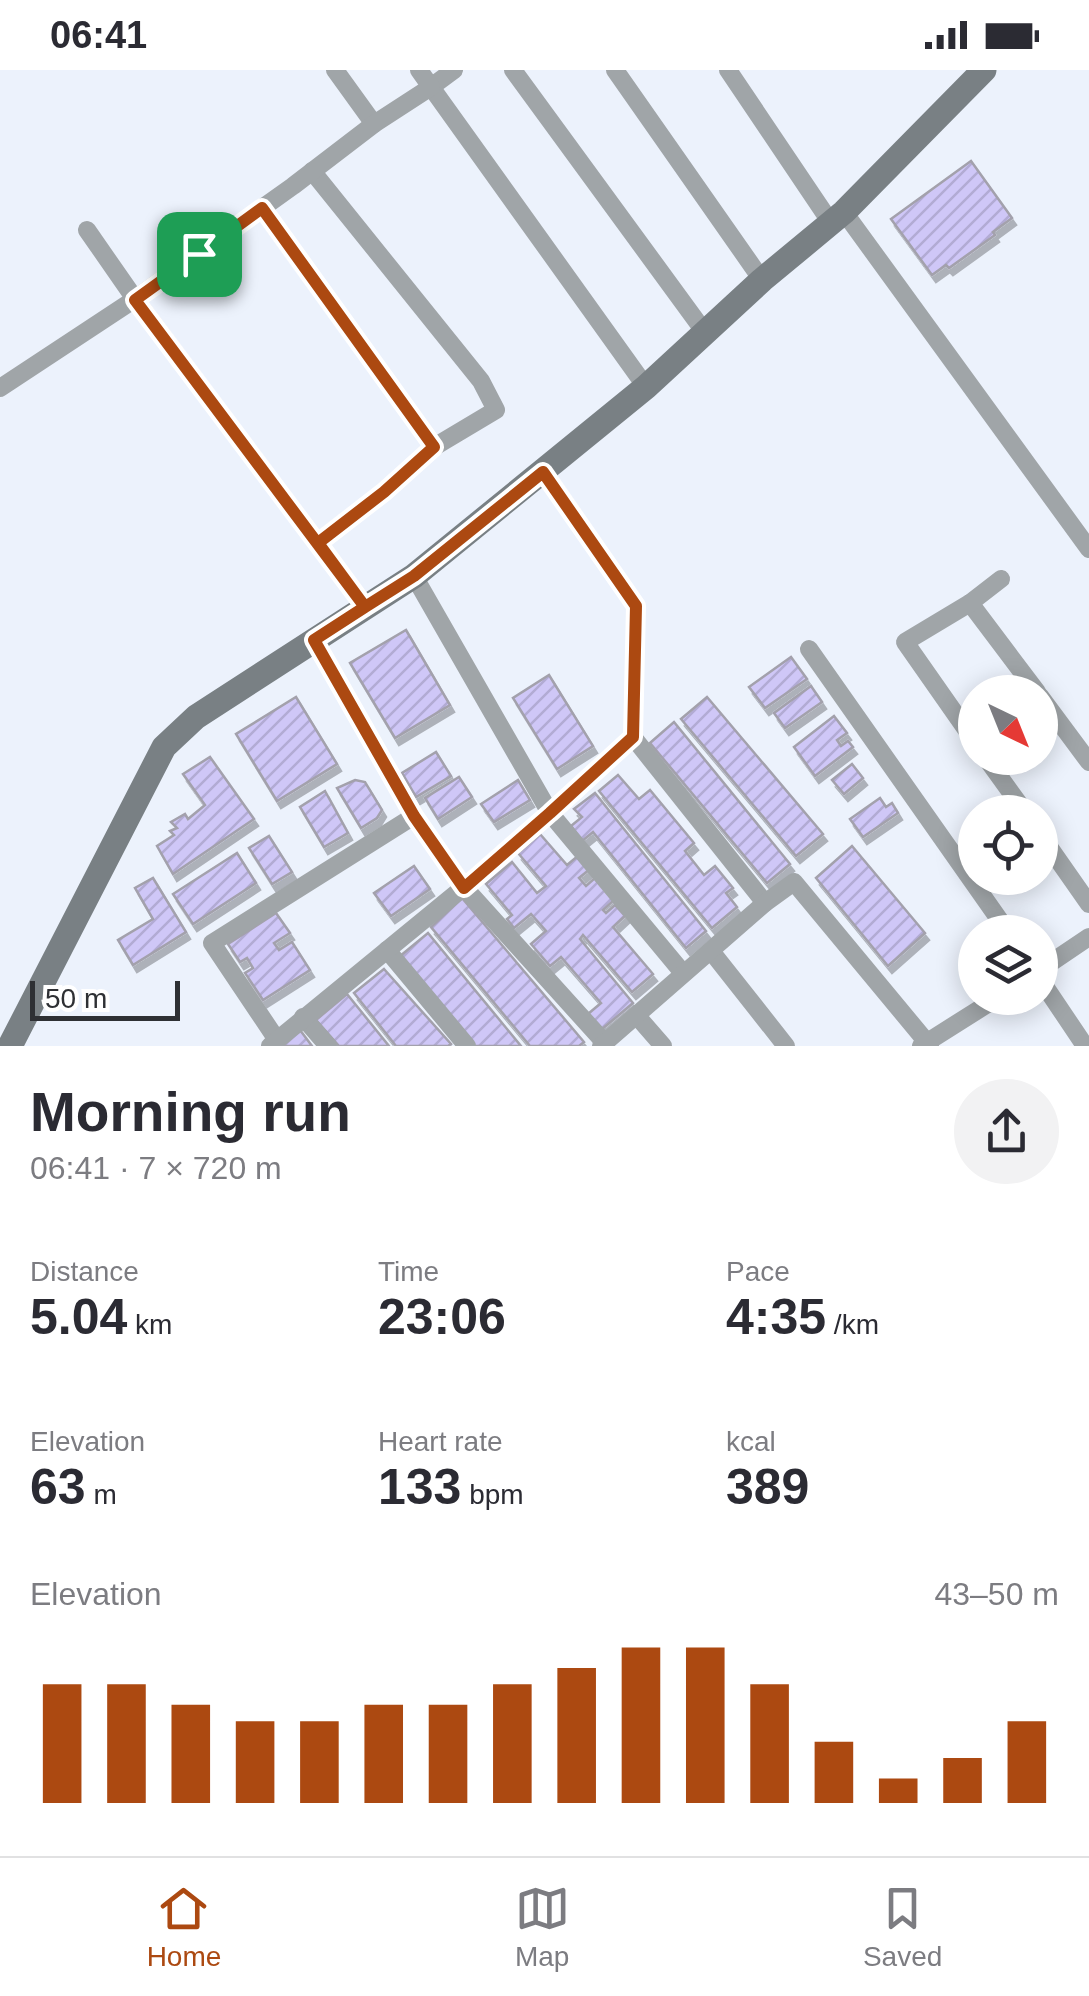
<!DOCTYPE html>
<meta charset="utf-8">
<style>
body{margin:0;font-family:Helvetica,sans-serif;background:#f2f2f3;color:#2b2b33;height:100vh;display:flex;flex-direction:column;font-size:38px;white-space:nowrap}
*{box-sizing:border-box;margin:0}
p{font-size:32px;color:#7c7c81}
.icon{flex:none;width:55px;height:55px;fill:none;stroke:currentColor;stroke-width:2;stroke-linecap:round;stroke-linejoin:round}
.map{position:relative;height:976px;overflow:hidden}
.panel{display:flex;flex-direction:column;background:#fff;flex:1}
.panel>*{flex:none}
.needle{width:65px;rotate:137deg}
.controls{position:absolute;left:958px;top:605px;display:grid;gap:20px}
.controls a{display:grid;place-items:center;width:100px;height:100px;border-radius:50%;background:#fff;box-shadow:0 5px 25px #0003;font-size:50px}
.scale{position:absolute;left:30px;bottom:25px;width:150px;box-sizing:border-box;padding-left:10px;border:5px solid #2e3034;border-top:0;font-size:28px;line-height:35px;white-space:nowrap;color:#2e3034;-webkit-text-stroke:8px #fff;paint-order:stroke}
.pin{position:absolute;display:grid;place-items:center;width:85px;height:85px;color:#fff;margin:-42px;border-radius:20px;box-shadow:0 5px 15px #0006}
.round{display:grid;place-items:center;flex:none;width:105px;height:105px;border-radius:52px;background:#f2f2f3}
.summary{display:flex;align-items:center;justify-content:space-between;height:170px;padding:0 30px}
h1{font-size:55px;font-weight:600;line-height:75px}
.stats{display:grid;grid-template-columns:repeat(3,1fr);gap:15px;height:170px;padding:10px 30px}
.stats div{display:grid;align-content:center}
.stats b{font-size:50px;font-weight:600}
.stats small{font-size:28px;font-weight:400}
.stats p{font-size:28px}
.chart{height:280px;padding:20px 30px}
.chart p{display:flex;justify-content:space-between}
.chart svg{width:100%;height:180px;margin-top:10px;stroke:#ac4911;stroke-width:6}
.status{display:flex;justify-content:space-between;align-items:center;height:70px;padding:0 50px;background:#fff;direction:ltr}
.status svg{height:28px;fill:currentColor}
.tabs{display:flex;justify-content:space-around;align-items:center;height:140px;border-top:2px solid #e1e1e2;background:#fff;font-size:28px;color:#7c7c81}
.tabs a{display:grid;justify-items:center;gap:5px}
.tabs .selected{color:#ac4911}
.map>svg:first-child{display:block}
.building{fill:url(#building-hatch);stroke:#a3a1ac;stroke-width:2.5;filter:url(#shadow)}
.lines{fill:none;stroke-linecap:round;stroke-linejoin:round}
.street{stroke:#a0a5a8;stroke-width:18}
.secondary{stroke:#798084;stroke-width:25}
.route-casing{stroke:#fff;stroke-width:20}
.route{stroke:#ac4911;stroke-width:12}
</style>
<div class="status"><b>06:41</b><svg viewBox="0 0 49 12"><path d="M0 12V9h3v3zM5 12V6h3v6zM10 12V3h3v9zM15 12V0h3v12zM26 1h20v11H26zM47 4h2v5h-2z"/></svg></div>
<div class="map">
<svg width="1089" height="976" viewBox="0 0 1089 976">
<defs>
<pattern id="building-hatch" width="6" height="6" patternUnits="userSpaceOnUse" patternTransform="scale(2.5)"><rect width="6" height="6" fill="#cfc7f7"/><path d="M-1 1l2-2M0 6l6-6M5 7l2-2" fill="none" stroke="#b2abd4"/></pattern>
<filter id="shadow"><feDropShadow dx="4" dy="7" stdDeviation="0" flood-color="#0004"/></filter>
</defs>
<rect width="100%" height="100%" fill="#ecf2fc"/>
<g class="building">
<polygon points="971,91 1012,148 993,162 995,165 949,198 946,195 932,205 891,149"/>
<polygon points="406,560 450,635 395,668 350,593"/>
<polygon points="791,587 807,609 765,638 749,617"/>
<polygon points="549,605 593,676 557,699 513,628"/>
<polygon points="811,616 822,632 785,658 774,643"/>
<polygon points="296,627 337,694 277,731 236,664"/>
<polygon points="707,627 823,764 796,786 681,649"/>
<polygon points="834,646 847,663 837,670 841,676 848,671 853,677 815,706 794,677"/>
<polygon points="674,652 790,794 767,813 650,673"/>
<polygon points="436,682 451,706 416,727 402,703"/>
<polygon points="210,687 254,749 173,804 157,776 174,765 170,761 177,758 171,752 185,744 188,749 205,735 183,704"/>
<polygon points="852,694 863,708 844,724 832,710"/>
<polygon points="618,705 639,729 650,720 694,773 685,781 704,805 715,796 733,818 726,823 737,837 712,858 599,721"/>
<polygon points="459,707 472,727 438,749 425,728"/>
<polygon points="355,710 365,712 382,740 377,748 361,758 337,718"/>
<polygon points="518,710 530,730 494,752 481,734"/>
<polygon points="325,721 348,763 324,777 300,737"/>
<polygon points="595,723 706,861 686,878 593,762 582,771 571,756 582,747 574,739"/>
<polygon points="880,728 886,737 892,733 898,743 863,767 850,749"/>
<polygon points="540,764 567,795 579,785 590,799 579,808 586,816 595,808 614,830 603,840 606,843 615,835 625,846 613,857 653,904 632,922 583,865 580,869 633,933 601,960 588,944 601,933 561,887 550,896 531,874 546,861 531,844 514,858 507,849 512,845 486,814 512,792 537,823 546,816 518,783"/>
<polygon points="269,766 292,802 272,814 249,778"/>
<polygon points="852,776 925,863 888,896 816,808"/>
<polygon points="237,783 256,813 193,854 173,824"/>
<polygon points="414,796 430,819 391,846 374,823"/>
<polygon points="153,808 186,862 133,895 118,870 153,849 135,818"/>
<polygon points="462,828 584,972 579,976 530,976 431,857"/>
<polygon points="276,843 290,863 274,873 279,880 292,872 310,900 263,930 245,903 253,898 247,888 240,892 228,874"/>
<polygon points="428,863 521,976 474,976 399,887"/>
<polygon points="384,899 451,974 448,976 396,976 354,923"/>
<polygon points="347,924 389,976 339,976 316,950"/>
<polygon points="300,960 312,976 279,976"/>
</g>
<g class="lines">
<g class="street">
<polyline points="335,0 374,54"/>
<polyline points="454,0 431,17 646,317"/>
<polyline points="513,0 706,264"/>
<polyline points="615,0 762,210"/>
<polyline points="728,0 831,153"/>
<polyline points="312,101 481,311 496,340 434,377 384,422 317,473"/>
<polyline points="262,139 434,377"/>
<polyline points="844,142 1089,479"/>
<polyline points="87,160 135,229 365,537"/>
<polyline points="0,318 135,229 293,116 374,54 431,17 419,0"/>
<polyline points="414,506 550,743 683,903"/>
<polyline points="970,533 1037,622"/>
<polyline points="314,570 414,746 464,817 605,973"/>
<polyline points="809,579 1008,862"/>
<polyline points="1040,626 1089,692"/>
<polyline points="633,667 765,833"/>
<polyline points="975,672 905,572 970,533 1001,509"/>
<polyline points="986,688 1025,742"/>
<polyline points="1040,764 1089,834"/>
<polyline points="387,880 467,976"/>
<polyline points="711,881 786,976"/>
<polyline points="1040,900 1089,867"/>
<polyline points="1040,909 1085,976"/>
<polyline points="637,946 663,976"/>
<polyline points="303,947 328,976"/>
<polyline points="277,970 212,873 414,746"/>
<polyline points="270,976 464,817 550,743 633,667 636,536 543,401"/>
<polyline points="601,976 765,833 794,812 930,976"/>
<polyline points="921,976 997,928"/>
</g>
<polyline class="secondary" points="10,976 164,677 196,647 414,506 646,317 762,210 844,142 984,0"/>
</g>
<g class="lines">
<defs>
<polyline id="route" points="199,184 135,230 365,537 314,570 414,746 464,818 550,743 633,667 636,536 543,402 414,506 365,537 318,473 384,422 434,377 262,138 199,184"/>
</defs>
<use href="#route" class="route-casing"/>
<use href="#route" class="route"/>
</g>
</svg>
<div class="controls">
<a><svg class="needle" viewBox="-14 -14 28 28"><path d="M0-13l5 13h-10z" fill="#e53935"/><path d="M0 13l5-13h-10z" fill="#7c7c81"/></svg></a>
<a><svg class="icon" aria-label="locate" viewBox="0 0 24 24"><circle cx="12" cy="12" r="6"/><path d="M12 2v4M12 18v4M2 12h4M18 12h4"/></svg></a>
<a><svg class="icon" aria-label="layers" viewBox="0 0 24 24"><path d="M12 4l9 5-9 5-9-5zM3 14l9 5 9-5"/></svg></a>
</div>
<div class="scale">50 m</div>
<div class="pin" style="left:199px;top:184px;background:#1e9e55"><svg class="icon" aria-label="arrive" viewBox="0 0 24 24"><path d="M6 21V4h12l-3 4 3 4H6"/></svg></div>
</div>
<section class="panel">
<div class="summary"><div><h1>Morning run</h1><p>06:41 · 7 × 720 m</p></div><a class="round"><svg class="icon" aria-label="share" viewBox="0 0 24 24"><path d="M12 15V3M7 8l5-5 5 5M5 13v7h14v-7"/></svg></a></div>
<div class="stats">
<div><p>Distance</p><b>5.04<small> km</small></b></div>
<div><p>Time</p><b>23:06</b></div>
<div><p>Pace</p><b>4:35<small> /km</small></b></div>
</div>
<div class="stats">
<div><p>Elevation</p><b>63<small> m</small></b></div>
<div><p>Heart rate</p><b>133<small> bpm</small></b></div>
<div><p>kcal</p><b>389</b></div>
</div>
<div class="chart"><p><span>Elevation</span>43–50 m</p>
<svg viewBox="0 0 160 44" preserveAspectRatio="none"><path d="M5 44V15M15 44V15M25 44V20M35 44V24M45 44V24M55 44V20M65 44V20M75 44V15M85 44V11M95 44V6M105 44V6M115 44V15M125 44V29M135 44V38M145 44V33M155 44V24"/></svg>
</div>
</section>
<nav class="tabs">
<a class="selected"><svg class="icon" aria-label="home" viewBox="0 0 24 24"><path d="M3 11l9-7 9 7M6 9v11h12V9"/></svg>Home</a>
<a><svg class="icon" aria-label="map" viewBox="0 0 24 24"><path d="M3 6l6-2 6 2 6-2v14l-6 2-6-2-6 2zM9 4v14M15 6v14"/></svg>Map</a>
<a><svg class="icon" aria-label="saved" viewBox="0 0 24 24"><path d="M7 4h10v16l-5-4-5 4z"/></svg>Saved</a>
</nav>
